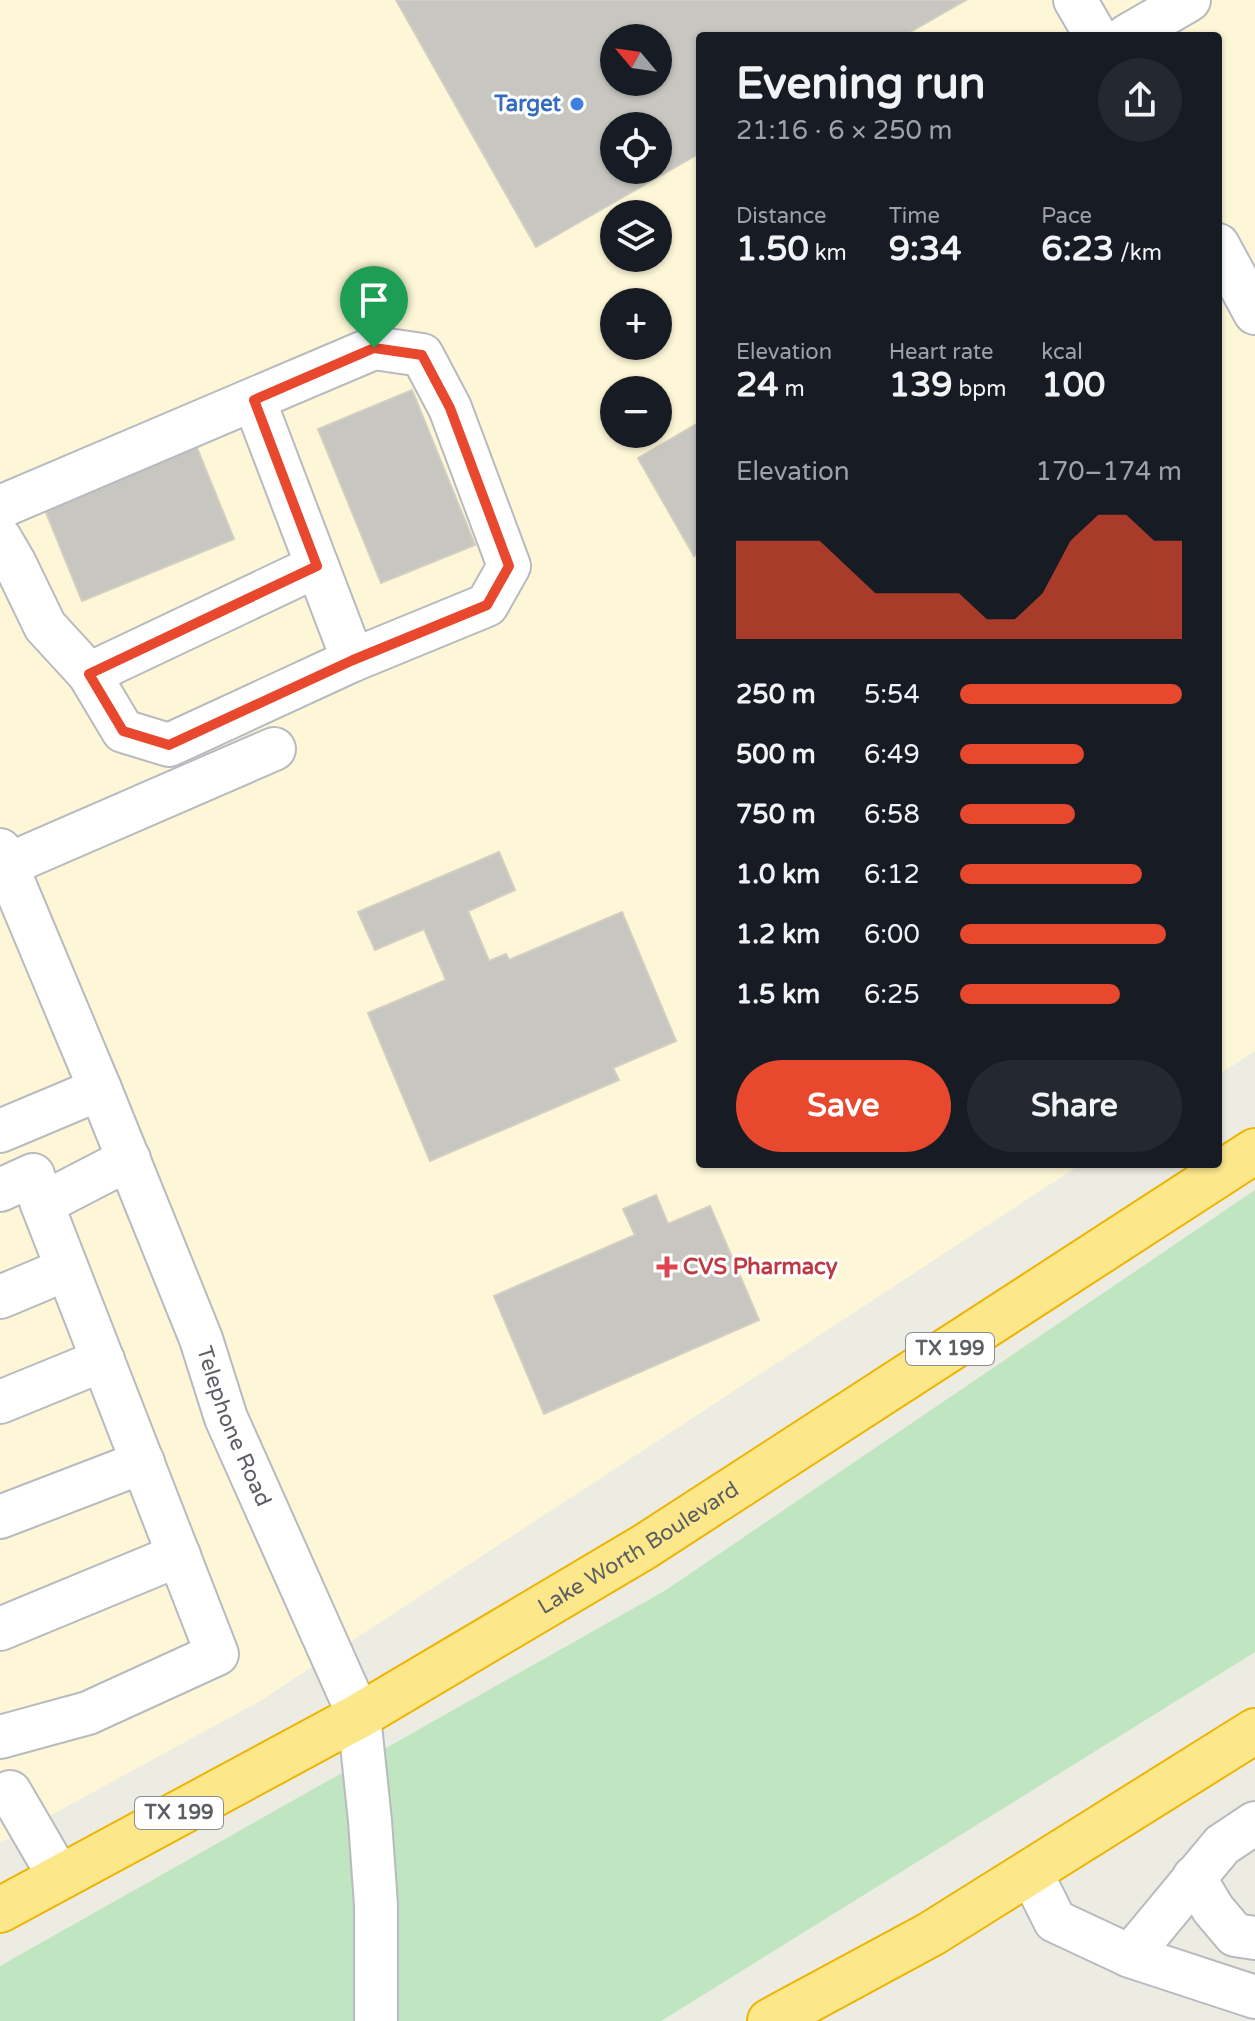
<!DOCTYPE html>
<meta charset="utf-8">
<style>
body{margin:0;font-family:"Varela Round",sans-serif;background:#242831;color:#f1f3f6;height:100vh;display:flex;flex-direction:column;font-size:30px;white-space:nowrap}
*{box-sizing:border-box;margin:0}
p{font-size:26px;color:#9ea1a6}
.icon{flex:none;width:44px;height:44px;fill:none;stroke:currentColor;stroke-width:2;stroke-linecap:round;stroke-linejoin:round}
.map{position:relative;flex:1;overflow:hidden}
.drawer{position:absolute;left:696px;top:32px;width:526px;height:1136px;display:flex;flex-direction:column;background:#171b24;border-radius:8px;box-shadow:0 2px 6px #0004}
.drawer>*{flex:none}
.needle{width:52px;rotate:299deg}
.tools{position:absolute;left:600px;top:24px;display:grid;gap:16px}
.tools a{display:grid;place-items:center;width:72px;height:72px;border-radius:50%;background:#171b24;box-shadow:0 2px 6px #0004;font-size:40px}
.pin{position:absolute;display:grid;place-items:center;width:68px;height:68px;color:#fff;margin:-82px -34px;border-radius:50% 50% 50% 0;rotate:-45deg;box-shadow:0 0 8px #0007}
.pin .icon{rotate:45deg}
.round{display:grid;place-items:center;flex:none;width:84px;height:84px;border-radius:42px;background:#242831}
.overview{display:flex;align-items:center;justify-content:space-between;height:136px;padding:0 40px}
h1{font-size:44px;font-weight:800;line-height:60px}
.figures{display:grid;grid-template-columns:repeat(3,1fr);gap:12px;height:136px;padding:8px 40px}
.figures div{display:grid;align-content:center}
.figures b{font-size:34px;font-weight:800}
.figures small{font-size:22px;font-weight:400}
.figures p{font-size:22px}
.chart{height:224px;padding:16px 40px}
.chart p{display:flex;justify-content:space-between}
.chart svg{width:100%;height:144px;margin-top:8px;fill:#e8492e;opacity:.7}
.action{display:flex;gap:16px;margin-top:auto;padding:16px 40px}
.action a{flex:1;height:92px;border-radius:48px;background:#e8492e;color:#fff;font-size:32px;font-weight:800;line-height:92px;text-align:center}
.action a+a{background:#242831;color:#f1f3f6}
ul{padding:0 40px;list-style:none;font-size:26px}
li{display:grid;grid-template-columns:128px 96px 1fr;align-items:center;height:60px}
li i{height:20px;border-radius:10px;background:#e8492e}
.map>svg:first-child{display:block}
.commercial{fill:#fdf7d8;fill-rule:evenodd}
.green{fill:#bfe5c1}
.building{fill:#c8c6c0;stroke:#d2cec1;stroke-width:2;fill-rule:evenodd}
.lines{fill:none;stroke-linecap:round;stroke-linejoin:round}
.minor-casing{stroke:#b8babf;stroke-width:46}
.highway-casing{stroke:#eeb402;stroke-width:48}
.minor{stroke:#fff;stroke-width:42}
.highway{stroke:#fce78b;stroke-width:44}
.route-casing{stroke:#fff;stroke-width:16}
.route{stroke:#e8492e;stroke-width:10}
.shop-dot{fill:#3f7fe0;stroke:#fff;stroke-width:3}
.health-dot{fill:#e0444e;stroke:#fff;stroke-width:3}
.labels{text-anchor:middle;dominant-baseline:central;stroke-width:6;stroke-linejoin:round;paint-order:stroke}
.shield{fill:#fff;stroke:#8c8e92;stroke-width:2}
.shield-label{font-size:20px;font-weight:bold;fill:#5b5e63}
.shop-label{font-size:22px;font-weight:bold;fill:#366cbe;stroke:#fff;text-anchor:end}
.health-label{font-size:22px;font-weight:bold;fill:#be3a42;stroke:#fff;text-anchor:start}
.street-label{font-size:22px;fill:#5b5e63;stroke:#fff}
</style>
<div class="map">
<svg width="1255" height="2021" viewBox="0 0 1255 2021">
<rect width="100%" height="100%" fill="#edece2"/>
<path class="commercial" d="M0,0H1255V1051L1218,1075V36H700V1164H1081L260,1701L0,1843ZM614,38H658V82H614ZM614,126H658V170H614ZM614,214H658V258H614ZM614,302H658V346H614ZM614,390H658V434H614Z"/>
<polygon class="green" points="1255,1190 1255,1652 661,2021 0,2021 0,1966 666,1590"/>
<g class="building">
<path d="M396,0H966L903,36H700V153L536,247ZM614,38H658V82H614ZM614,126H658V170H614Z"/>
<polygon points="412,390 475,545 381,583 318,429"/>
<polygon points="700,422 700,552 694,556 638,458"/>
<polygon points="195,443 234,539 82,601 43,505"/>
<polygon points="499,852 515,890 468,911 489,961 506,954 509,960 622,912 676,1041 613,1068 619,1080 430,1161 368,1013 446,980 424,929 375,950 358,912"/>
<polygon points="656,1195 668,1224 710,1206 759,1320 544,1414 494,1296 635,1235 623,1209"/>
</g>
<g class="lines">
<defs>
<g id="minor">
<polyline points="1075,0 1096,36"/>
<polyline points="1127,36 1189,0"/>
<polyline points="1218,245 1255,313"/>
<polyline points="254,400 353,660"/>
<polyline points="0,507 374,348 422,355 450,408 509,566 487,605 353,660 169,745 123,731 89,674 45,626 14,562 0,538"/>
<polyline points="89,674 317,566"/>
<path id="s1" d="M0,850L100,1089L201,1339L226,1418L359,1716L370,1821L376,1905V2021"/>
<polyline points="7,865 274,749"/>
<polyline points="0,1131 100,1089"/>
<polyline points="0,1190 33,1175 42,1204 217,1654 88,1713 0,1737"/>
<polyline points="42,1204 129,1159"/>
<polyline points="0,1297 67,1269"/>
<polyline points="0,1402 103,1360"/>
<polyline points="0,1517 143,1462"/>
<polyline points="0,1629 179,1555"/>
<polyline points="10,1792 60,1878"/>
<polyline points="1255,1823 1222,1845 1130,1956 1255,1997"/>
<polyline points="1030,1871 1055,1921 1130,1956"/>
<polyline points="1194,1877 1213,1909 1235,1935 1255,1938"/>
</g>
<g id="highway">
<path id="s2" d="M0,1910L359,1716L644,1547L1255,1151"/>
<polyline points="770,2021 931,1934 1255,1731"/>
</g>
</defs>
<use href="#minor" class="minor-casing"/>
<use href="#highway" class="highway-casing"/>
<use href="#minor" class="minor"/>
<use href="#highway" class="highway"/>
</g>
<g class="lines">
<defs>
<polygon id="route" points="374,348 422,355 450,408 509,566 487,605 353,660 169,745 123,731 89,674 317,566 254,400"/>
</defs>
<use href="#route" class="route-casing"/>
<use href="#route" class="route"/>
</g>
<circle class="shop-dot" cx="577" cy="104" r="8"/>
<path class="health-dot" d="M663 1255h8v8h8v8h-8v8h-8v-8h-8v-8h8z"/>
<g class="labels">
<g class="shield">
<rect x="906" y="1333" width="88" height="32" rx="6"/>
<rect x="135" y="1797" width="88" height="32" rx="6"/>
</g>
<g class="shield-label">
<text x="950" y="1349">TX 199</text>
<text x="179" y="1813">TX 199</text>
</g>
<g class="shop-label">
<text x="561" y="104">Target</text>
</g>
<g class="health-label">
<text x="683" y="1267">CVS Pharmacy</text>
</g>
<g class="street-label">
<text stroke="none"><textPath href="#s1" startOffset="622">Telephone Road</textPath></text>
<text stroke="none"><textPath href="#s2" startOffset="734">Lake Worth Boulevard</textPath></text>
</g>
</g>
</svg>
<div class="tools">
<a><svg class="needle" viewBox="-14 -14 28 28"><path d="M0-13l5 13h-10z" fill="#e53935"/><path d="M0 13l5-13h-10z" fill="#9ea1a6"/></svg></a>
<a><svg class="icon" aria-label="locate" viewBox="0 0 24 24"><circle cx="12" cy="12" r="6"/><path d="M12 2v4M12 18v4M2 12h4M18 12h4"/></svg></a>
<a><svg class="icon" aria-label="layers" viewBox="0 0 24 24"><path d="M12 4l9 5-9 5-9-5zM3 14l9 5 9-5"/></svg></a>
<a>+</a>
<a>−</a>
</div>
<div class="pin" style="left:374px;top:348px;background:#1e9e55"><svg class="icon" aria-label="arrive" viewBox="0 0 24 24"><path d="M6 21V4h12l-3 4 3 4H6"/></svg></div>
<section class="drawer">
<div class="overview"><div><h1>Evening run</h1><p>21:16 · 6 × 250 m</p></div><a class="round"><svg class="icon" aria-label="share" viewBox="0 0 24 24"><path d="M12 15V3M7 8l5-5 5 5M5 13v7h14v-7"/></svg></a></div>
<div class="figures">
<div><p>Distance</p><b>1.50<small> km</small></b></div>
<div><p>Time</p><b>9:34</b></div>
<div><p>Pace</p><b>6:23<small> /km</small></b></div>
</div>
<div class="figures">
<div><p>Elevation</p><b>24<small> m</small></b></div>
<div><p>Heart rate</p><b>139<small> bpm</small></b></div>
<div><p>kcal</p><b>100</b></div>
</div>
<div class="chart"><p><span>Elevation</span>170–174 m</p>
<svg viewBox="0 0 160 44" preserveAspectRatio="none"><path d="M0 44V14L10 14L20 14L30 14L40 22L50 30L60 30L70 30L80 30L90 38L100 38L110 30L120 14L130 6L140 6L150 14L160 14V44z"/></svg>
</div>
<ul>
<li><b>250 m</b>5:54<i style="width:100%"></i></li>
<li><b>500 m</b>6:49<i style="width:56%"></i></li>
<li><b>750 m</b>6:58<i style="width:52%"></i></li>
<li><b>1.0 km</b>6:12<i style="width:82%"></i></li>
<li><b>1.2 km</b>6:00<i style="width:93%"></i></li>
<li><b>1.5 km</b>6:25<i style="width:72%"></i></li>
</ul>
<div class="action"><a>Save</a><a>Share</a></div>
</section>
</div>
